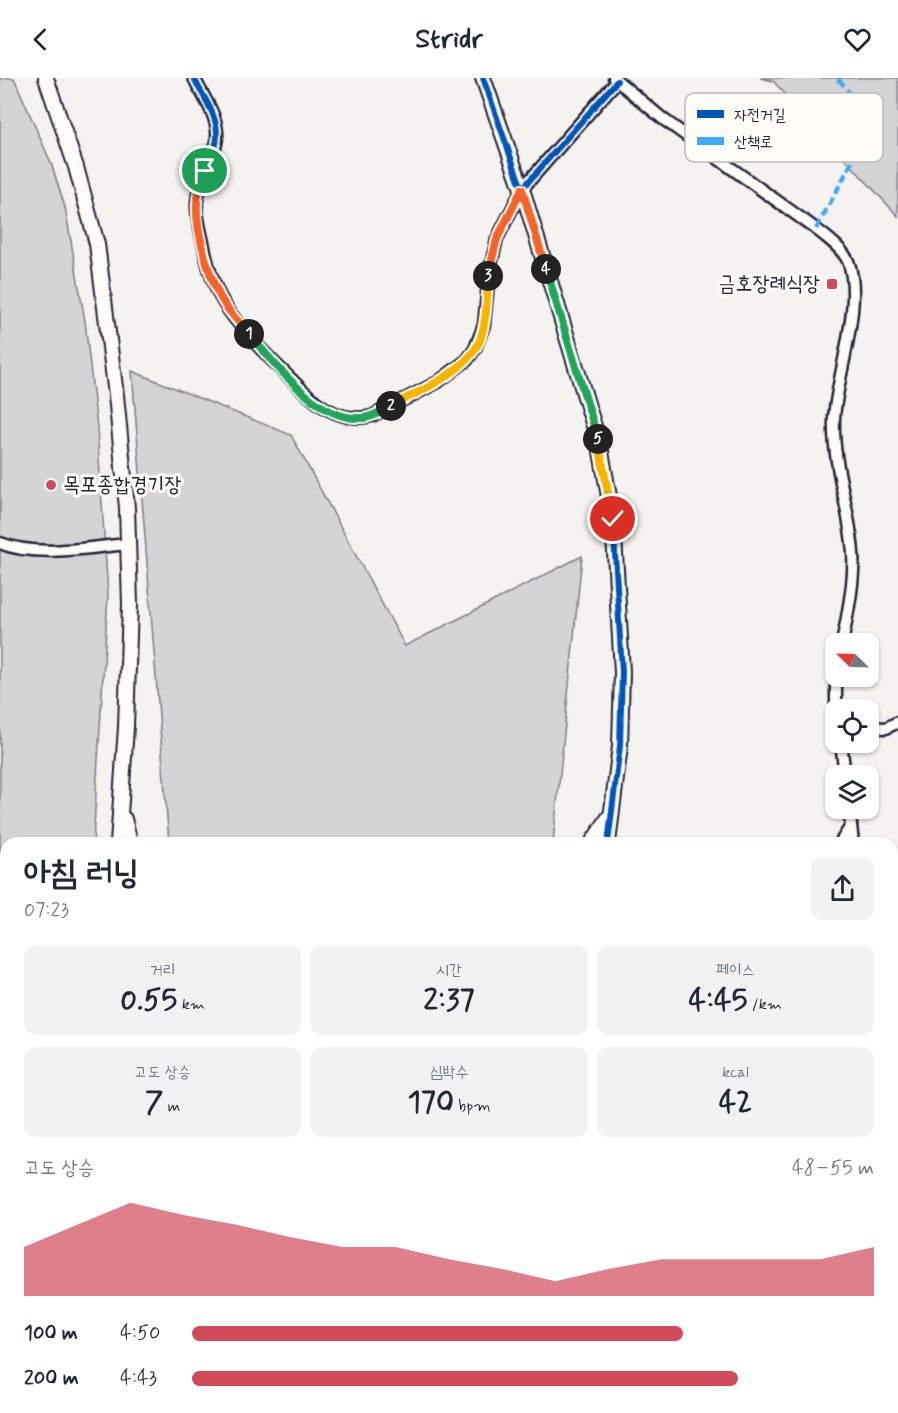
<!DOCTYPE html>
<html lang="ko">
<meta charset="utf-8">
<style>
body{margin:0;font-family:Mynerve,"Poor Story",sans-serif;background:#f2f2f3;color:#1f2937;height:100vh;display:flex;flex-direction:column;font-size:22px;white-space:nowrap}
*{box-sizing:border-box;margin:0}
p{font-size:20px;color:#747a83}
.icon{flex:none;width:33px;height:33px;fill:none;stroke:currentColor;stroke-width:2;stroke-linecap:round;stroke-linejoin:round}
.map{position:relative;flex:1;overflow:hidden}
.drawer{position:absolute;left:0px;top:759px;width:898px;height:576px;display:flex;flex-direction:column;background:#fff;border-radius:18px 18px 0 0;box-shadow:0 2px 4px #0004}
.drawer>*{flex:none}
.needle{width:39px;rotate:293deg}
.controls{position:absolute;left:825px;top:555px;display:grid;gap:12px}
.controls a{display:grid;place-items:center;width:54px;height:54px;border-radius:12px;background:#fff;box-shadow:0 2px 4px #0004;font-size:30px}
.pin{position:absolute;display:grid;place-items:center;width:51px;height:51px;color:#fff;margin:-26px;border:3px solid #fff;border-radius:50%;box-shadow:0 2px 6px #0007}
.km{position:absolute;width:30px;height:30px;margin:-15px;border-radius:50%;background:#222;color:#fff;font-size:16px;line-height:30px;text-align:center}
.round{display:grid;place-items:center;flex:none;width:63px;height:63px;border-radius:12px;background:#f2f2f3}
.summary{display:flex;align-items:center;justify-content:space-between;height:102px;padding:0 24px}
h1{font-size:33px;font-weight:800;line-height:45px}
.metrics{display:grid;grid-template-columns:repeat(3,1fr);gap:9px;height:102px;padding:6px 24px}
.metrics div{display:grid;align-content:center;border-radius:12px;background:#f2f2f3;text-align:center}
.metrics b{font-size:30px;font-weight:800}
.metrics small{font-size:16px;font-weight:400}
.metrics p{font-size:16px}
.chart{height:168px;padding:12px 24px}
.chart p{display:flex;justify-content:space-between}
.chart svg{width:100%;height:108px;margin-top:6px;fill:#d1495b;opacity:.7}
ul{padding:0 24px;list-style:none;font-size:20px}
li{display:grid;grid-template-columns:96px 72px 1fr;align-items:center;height:45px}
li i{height:15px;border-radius:8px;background:#d1495b}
header{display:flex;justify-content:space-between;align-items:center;height:78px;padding:0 24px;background:#fff;font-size:27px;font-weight:800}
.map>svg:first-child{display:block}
.green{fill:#d5d4d5;stroke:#7c7b88;stroke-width:1.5}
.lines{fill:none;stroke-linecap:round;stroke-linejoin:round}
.minor-casing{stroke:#22223b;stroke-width:15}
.tertiary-casing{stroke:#22223b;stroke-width:18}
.minor{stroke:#fdfcf7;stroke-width:10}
.tertiary{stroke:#fdfcf7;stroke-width:14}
.rail-casing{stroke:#22223b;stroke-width:6}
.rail{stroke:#fdfcf7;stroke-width:4;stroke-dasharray:11;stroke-linecap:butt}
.quiet{stroke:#3fa9f5;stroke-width:4.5;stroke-dasharray:9 4.5;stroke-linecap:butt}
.cycleway-casing{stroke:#fdfcf7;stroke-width:10}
.cycleway{stroke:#0057b8;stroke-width:6}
.split-1-casing{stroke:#fff;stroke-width:12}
.split-2-casing{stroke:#fff;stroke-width:12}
.split-3-casing{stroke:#fff;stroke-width:12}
.split-4-casing{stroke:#fff;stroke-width:12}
.split-5-casing{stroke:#fff;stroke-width:12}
.split-6-casing{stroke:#fff;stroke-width:12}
.split-1{stroke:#f0652b;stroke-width:8}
.split-2{stroke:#22a559;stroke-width:8}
.split-3{stroke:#f5b400;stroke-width:8}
.split-4{stroke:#f0652b;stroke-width:8}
.split-5{stroke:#22a559;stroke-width:8}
.split-6{stroke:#f5b400;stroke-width:8}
.poi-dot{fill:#d1495b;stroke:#fdfcf7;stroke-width:2}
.labels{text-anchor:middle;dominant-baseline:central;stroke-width:6;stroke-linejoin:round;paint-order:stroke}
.poi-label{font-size:21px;fill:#22223b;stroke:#fdfcf7;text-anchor:end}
.key{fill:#fdfcf7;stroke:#bbbbbf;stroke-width:1.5}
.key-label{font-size:16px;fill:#22223b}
</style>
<header><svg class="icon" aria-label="back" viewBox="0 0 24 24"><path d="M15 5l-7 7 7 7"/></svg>Stridr<svg class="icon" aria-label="heart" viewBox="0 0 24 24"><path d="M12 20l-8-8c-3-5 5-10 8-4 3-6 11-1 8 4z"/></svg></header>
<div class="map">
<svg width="898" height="1335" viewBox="0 0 898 1335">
<rect width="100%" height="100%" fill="#f4f3ef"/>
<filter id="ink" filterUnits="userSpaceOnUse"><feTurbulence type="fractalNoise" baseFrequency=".0167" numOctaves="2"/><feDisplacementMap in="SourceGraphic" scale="12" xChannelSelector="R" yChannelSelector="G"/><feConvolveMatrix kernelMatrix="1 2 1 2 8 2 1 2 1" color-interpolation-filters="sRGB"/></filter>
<g filter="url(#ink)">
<g class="green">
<polygon points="0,0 14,0 51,85 65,129 85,243 97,350 108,517 93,765 6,765 6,823 0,823"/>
<polygon points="760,0 898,0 898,138 773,3"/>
<polygon points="132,293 291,357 405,568 582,478 553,765 169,765"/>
</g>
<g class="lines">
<defs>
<g id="minor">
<path d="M194,0C202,17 216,35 217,54C219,74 198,101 197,124C196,138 200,151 203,164C206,181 210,197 217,212C228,239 271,282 293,303C315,325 339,346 372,338L438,304L467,282L475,271L484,247L489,195L497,161L522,111L617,3"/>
<path d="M614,0L663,41L816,151C826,159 842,170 848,183C864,223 837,297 834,340C832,386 850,430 853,475C855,502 847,539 842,566"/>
<path d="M0,465C37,480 89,469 129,466"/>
<polyline points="836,598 836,632"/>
<polyline points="868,649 886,650 898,644"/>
<polyline points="841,664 845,698"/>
<polyline points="849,730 853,765"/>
<polyline points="840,765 851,748"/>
<polyline points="892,1231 898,1229"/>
<polyline points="875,1329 878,1335"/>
<polyline points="724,1335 729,1329"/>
</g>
<g id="tertiary">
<polyline points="46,0 76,89 97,166 116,317 127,430 130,526 126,649 118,765"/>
<polyline points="483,0 522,111 600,368 613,441 622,594 620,668 608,765"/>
<polyline points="124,741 130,765"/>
<polyline points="592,765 610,738"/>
<polyline points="892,817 898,816"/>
<polyline points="0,842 6,842"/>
<polyline points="472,1335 474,1329"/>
</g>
</defs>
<use href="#minor" class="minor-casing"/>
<use href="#tertiary" class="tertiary-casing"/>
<use href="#minor" class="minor"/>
<use href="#tertiary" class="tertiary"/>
<defs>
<g id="rail">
<polyline points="892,1257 898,1268"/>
<polyline points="892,1275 898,1286"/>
</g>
</defs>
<use href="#rail" class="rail-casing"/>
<use href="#rail" class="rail"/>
<polyline class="quiet" points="816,151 856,77 866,37 841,4 836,0"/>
<defs>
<g id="cycleway">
<path d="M194,0C202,17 216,35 217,54C219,74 198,101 197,124C196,138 200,151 203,164C206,181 210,197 217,212C228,239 271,282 293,303C315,325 339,346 372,338L438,304L467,282L475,271L484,247L489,195L497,161L522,111L617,3"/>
<polyline points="483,0 522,111 600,368 613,441 622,594 620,668 608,765"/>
</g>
</defs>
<use href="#cycleway" class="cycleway-casing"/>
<use href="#cycleway" class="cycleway"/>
</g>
</g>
<g class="lines" filter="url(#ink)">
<defs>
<path id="split-1" d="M205,93C201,103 197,114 197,125C195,151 210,205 225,227C232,237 241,247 249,256"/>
<path id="split-2" d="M249,256C275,286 318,343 361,340C372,340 382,333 391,328"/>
<path id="split-3" d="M391,328C420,313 467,294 480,262C487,242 487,219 488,198"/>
<polyline id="split-4" points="488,198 497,161 522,111 546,191"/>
<polyline id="split-5" points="546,191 598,361"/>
<polyline id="split-6" points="598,361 613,441"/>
</defs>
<use href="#split-1" class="split-1-casing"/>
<use href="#split-2" class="split-2-casing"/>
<use href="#split-3" class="split-3-casing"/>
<use href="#split-4" class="split-4-casing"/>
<use href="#split-5" class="split-5-casing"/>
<use href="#split-6" class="split-6-casing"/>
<use href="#split-1" class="split-1"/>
<use href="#split-2" class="split-2"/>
<use href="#split-3" class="split-3"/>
<use href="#split-4" class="split-4"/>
<use href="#split-5" class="split-5"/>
<use href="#split-6" class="split-6"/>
</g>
<g class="poi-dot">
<rect x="826" y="200" width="12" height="12" rx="3"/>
<circle cx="51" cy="407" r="6"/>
</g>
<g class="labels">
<g class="poi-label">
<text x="820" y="206">금호장례식장</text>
<text x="63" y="407" text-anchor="start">목포종합경기장</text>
</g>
</g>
<rect x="685" y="15" width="198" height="69" rx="9" class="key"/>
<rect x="697" y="32" width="27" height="8" fill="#0057b8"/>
<rect x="697" y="59" width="27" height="8" fill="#3fa9f5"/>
<g class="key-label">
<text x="734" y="42">자전거길</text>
<text x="734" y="69">산책로</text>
</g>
</svg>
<div class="controls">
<a><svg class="needle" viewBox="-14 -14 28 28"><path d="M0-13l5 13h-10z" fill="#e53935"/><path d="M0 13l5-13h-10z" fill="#747a83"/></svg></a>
<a><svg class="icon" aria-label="locate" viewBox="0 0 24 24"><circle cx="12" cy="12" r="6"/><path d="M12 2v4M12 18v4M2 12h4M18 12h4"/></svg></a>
<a><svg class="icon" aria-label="layers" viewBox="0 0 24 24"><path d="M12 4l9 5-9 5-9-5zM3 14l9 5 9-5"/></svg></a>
</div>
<div class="pin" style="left:205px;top:93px;background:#1e9e55"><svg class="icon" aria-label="arrive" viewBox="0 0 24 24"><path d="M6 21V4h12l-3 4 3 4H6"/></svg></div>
<div class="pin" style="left:613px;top:441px;background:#d93025"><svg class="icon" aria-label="check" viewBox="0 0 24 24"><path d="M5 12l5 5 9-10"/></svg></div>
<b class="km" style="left:249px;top:256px">1</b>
<b class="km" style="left:391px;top:328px">2</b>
<b class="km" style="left:488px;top:198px">3</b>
<b class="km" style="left:546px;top:191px">4</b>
<b class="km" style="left:598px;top:361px">5</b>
<section class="drawer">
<div class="summary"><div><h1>아침 러닝</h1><p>07:23</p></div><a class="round"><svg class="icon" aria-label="share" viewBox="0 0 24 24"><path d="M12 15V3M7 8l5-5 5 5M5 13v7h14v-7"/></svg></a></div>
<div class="metrics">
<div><p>거리</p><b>0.55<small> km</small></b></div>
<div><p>시간</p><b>2:37</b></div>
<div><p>페이스</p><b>4:45<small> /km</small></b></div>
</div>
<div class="metrics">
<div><p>고도 상승</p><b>7<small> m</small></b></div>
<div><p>심박수</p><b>170<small> bpm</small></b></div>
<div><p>kcal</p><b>42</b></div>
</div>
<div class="chart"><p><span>고도 상승</span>48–55 m</p>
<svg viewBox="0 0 160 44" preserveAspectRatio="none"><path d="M0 44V24L10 15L20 6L30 11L40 15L50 20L60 24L70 24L80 29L90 33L100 38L110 33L120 29L130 29L140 29L150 29L160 24V44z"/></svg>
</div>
<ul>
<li><b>100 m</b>4:50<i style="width:72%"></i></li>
<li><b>200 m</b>4:43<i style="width:80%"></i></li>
</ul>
</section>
</div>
